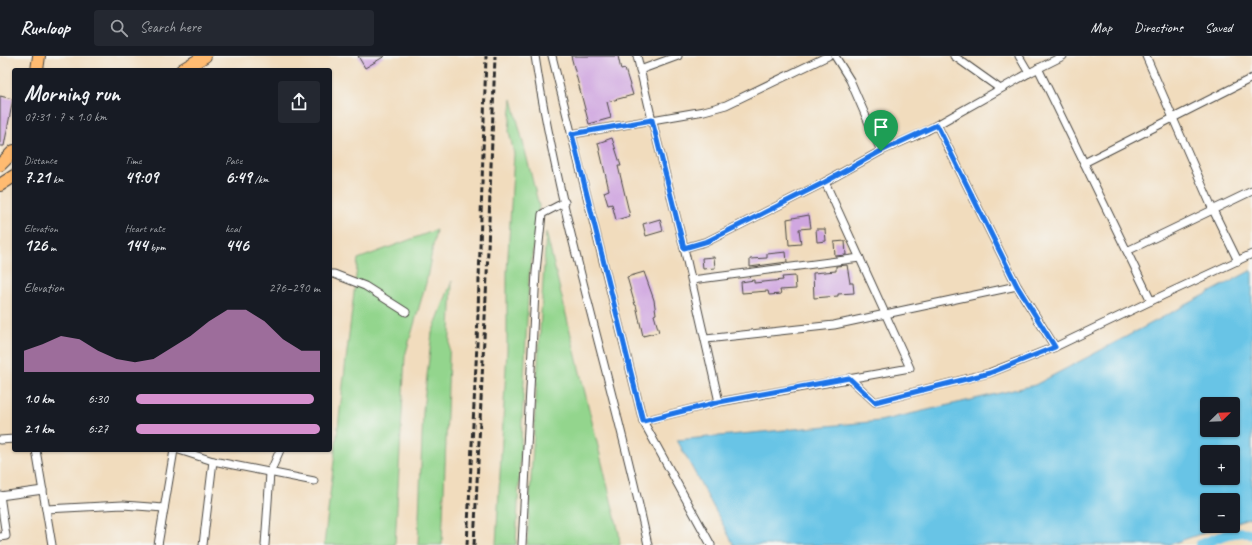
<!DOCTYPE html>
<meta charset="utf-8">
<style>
body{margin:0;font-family:Caveat,sans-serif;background:#242831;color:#f1f3f6;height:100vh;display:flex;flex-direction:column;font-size:15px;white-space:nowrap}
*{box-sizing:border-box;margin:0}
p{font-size:13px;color:#9ea1a6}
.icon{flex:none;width:22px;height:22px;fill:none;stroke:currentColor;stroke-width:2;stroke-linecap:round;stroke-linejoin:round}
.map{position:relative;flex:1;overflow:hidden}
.sheet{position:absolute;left:12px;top:12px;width:320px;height:384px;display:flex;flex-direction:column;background:#171b24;border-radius:4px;box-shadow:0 1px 3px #0004}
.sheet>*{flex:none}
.needle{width:26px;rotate:67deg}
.fabs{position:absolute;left:1200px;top:341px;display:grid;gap:8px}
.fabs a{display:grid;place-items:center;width:40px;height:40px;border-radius:4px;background:#171b24;box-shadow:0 1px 3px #0004;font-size:20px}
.pin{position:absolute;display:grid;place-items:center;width:34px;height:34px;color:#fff;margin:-41px -17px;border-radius:50% 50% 50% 0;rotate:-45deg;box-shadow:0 0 4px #0007}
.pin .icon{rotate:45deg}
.round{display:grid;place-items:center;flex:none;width:42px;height:42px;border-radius:4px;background:#242831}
.summary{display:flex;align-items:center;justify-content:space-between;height:68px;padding:0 12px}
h1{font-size:22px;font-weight:600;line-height:30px}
.figures{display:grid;grid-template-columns:repeat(3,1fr);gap:6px;height:68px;padding:4px 12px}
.figures div{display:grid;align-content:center}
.figures b{font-size:17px;font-weight:600}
.figures small{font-size:11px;font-weight:400}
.figures p{font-size:11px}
.chart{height:112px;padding:8px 12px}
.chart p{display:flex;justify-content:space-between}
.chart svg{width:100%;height:72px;margin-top:4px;fill:#d690ce;opacity:.7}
ul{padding:0 12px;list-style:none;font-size:13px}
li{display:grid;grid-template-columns:64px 48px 1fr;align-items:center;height:30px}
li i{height:10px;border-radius:5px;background:#d690ce}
header{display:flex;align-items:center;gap:24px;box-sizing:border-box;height:56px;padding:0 20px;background:#171b24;border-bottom:1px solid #363941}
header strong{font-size:19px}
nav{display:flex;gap:22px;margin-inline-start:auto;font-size:14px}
.search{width:280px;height:36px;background:#242831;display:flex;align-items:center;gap:10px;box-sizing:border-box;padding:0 14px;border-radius:4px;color:#9ea1a6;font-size:15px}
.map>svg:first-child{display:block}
.green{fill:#93d58d;stroke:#5f805c}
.water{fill:#68c4e6;stroke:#4a7888;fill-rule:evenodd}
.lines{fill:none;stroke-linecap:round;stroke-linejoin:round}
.canal{stroke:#68c4e6;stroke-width:10}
.building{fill:#d0a7e0}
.minor-casing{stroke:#494641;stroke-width:9}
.primary-casing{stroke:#494641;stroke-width:14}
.minor{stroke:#fff;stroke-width:7}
.primary{stroke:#ffbb71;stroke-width:12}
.rail{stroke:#2b2b2b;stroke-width:3;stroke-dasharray:6 3;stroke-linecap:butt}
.route-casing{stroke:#fff;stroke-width:8}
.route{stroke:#1a73e8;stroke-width:5}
</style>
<header>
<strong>Runloop</strong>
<div class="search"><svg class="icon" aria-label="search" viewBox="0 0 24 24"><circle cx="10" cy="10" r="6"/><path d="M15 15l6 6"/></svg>Search here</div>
<nav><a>Map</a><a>Directions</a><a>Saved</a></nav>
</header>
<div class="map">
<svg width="1252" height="489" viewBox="0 0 1252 489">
<rect width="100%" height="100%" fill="#f6f6f2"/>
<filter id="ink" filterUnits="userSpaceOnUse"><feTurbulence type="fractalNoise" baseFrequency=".025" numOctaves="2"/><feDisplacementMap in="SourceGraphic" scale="8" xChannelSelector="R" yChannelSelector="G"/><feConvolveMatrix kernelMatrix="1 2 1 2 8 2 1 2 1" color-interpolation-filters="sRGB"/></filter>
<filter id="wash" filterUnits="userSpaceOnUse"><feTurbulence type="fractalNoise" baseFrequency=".012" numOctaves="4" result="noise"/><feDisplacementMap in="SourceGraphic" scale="16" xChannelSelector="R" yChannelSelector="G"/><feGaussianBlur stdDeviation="0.9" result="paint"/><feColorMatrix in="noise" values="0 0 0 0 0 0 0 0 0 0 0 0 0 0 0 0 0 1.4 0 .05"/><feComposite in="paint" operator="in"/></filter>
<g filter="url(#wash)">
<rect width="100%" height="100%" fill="#f1dcbd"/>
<g class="green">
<polygon points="512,43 539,150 529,221 516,489 496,489 507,294 507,217 514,98 509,75"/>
<polygon points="436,174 426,227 405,300 395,489 324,489 358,203"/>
<polygon points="546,176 619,477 620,489 527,489"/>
<polygon points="452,225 442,489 418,489 423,354 432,277"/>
</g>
<path class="water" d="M1252,214V461L1233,467V444H1207V470H1224L1168,489H734L677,384L880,365L1035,329ZM1207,348H1233V374H1207ZM1207,396H1233V422H1207Z"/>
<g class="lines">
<path class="canal" d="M1200,489C1215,483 1236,472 1252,478"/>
</g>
<g id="blocks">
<g class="building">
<polygon points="358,0 385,0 365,12"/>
<polygon points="571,0 618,0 621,14 625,13 633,39 607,46 611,62 589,68"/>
<polygon points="0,40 13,43 4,90 0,90"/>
<polygon points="612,82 621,110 618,110 630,160 616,164 612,148 608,149 604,136 609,134 598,87"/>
<polygon points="809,159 811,172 799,173 801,188 789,189 787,163"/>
<polygon points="660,163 663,175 646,180 643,168"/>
<polygon points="816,173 825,173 826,185 817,186"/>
<polygon points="845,185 846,199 835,200 834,186"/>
<polygon points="786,196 787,206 750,211 750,203 767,202 767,198"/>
<polygon points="714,201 715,212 703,213 702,202"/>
<polygon points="847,209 850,227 853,227 854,237 838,238 838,240 814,242 813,217 836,215 836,210"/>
<polygon points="644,216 654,244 656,258 654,259 659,276 643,280 636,249 635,249 627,221"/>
<polygon points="795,220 796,233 780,234 781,238 769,239 768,235 742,237 741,226 754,224 754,227 783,224 782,221"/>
</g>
</g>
</g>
<g filter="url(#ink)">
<use href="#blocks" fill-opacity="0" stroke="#494641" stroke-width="1"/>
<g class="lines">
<defs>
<g id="minor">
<path d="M535,0C560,165 613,326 648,489"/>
<polyline points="552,0 643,365 711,489"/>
<polyline points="637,0 652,64 704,55 726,49 828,0"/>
<polyline points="835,0 850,24 881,95"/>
<polyline points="954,0 999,32"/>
<polyline points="1019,0 1029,17 1063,0"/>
<polyline points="1146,0 1213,154 1238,205"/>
<polyline points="640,14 678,0"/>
<polyline points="572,78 652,64 684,192 708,185 825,126 881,95 926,75 1029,17"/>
<polyline points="1084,107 1252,22"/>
<polyline points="684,192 719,346 910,312 825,126"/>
<polyline points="1127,195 1252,135"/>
<polyline points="330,218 334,218 365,230 406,256"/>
<polyline points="692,224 860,202"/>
<polyline points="1017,230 1055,291"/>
<polyline points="1151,245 1252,198"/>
<polyline points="706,283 834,269 1017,230 937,69"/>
<polyline points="849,322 875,346 989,317 1055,291 1151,245 1038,12"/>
<polyline points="643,365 719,346"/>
<polyline points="0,384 14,383"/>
<polyline points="36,394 52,489"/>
<polyline points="179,394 213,405 314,425"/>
<polyline points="0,440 43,434"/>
<polyline points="46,453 123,449 164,452"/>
<polyline points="0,481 6,480 0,439"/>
<polyline points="158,489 174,394"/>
<polyline points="203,489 213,405"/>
<polyline points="265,489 270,417 280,394"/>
<polyline points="522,489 536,216 542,158 565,146"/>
</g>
<g id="primary">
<polyline points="37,14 39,0"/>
<polyline points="182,14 205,0"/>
<polyline points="0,109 14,95"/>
<polyline points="0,129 14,120"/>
</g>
</defs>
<use href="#minor" class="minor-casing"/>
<use href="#primary" class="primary-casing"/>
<use href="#minor" class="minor"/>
<use href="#primary" class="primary"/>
<g class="rail">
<polyline points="467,489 477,288 486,0"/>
<polyline points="474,489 487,220 495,0"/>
</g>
</g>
</g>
<g class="lines" filter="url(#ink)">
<defs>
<polygon id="route" points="652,64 684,192 708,185 825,126 881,95 937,69 1017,230 1055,291 990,317 875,346 849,322 719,346 643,365 572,78"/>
</defs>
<use href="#route" class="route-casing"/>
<use href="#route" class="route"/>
</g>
</svg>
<div class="fabs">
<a><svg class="needle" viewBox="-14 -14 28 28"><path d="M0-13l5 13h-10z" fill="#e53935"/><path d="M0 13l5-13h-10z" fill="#9ea1a6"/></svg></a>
<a>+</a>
<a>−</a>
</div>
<div class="pin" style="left:881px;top:95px;background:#1e9e55"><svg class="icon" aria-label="arrive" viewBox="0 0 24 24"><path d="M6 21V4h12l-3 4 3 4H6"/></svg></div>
<section class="sheet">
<div class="summary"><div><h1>Morning run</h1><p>07:31 · 7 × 1.0 km</p></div><a class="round"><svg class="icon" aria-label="share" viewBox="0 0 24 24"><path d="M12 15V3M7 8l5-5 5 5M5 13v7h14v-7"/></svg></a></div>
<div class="figures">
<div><p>Distance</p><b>7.21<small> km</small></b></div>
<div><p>Time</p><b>49:09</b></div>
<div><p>Pace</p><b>6:49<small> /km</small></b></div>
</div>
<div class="figures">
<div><p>Elevation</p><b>126<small> m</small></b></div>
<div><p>Heart rate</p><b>144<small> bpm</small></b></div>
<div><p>kcal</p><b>446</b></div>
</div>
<div class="chart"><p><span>Elevation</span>276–290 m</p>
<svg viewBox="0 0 160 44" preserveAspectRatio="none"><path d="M0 44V31L10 27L20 22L30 24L40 31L50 36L60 38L70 36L80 29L90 22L100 13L110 6L120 6L130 13L140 24L150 31L160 31V44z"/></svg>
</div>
<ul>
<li><b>1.0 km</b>6:30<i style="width:97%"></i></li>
<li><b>2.1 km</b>6:27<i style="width:100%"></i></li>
</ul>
</section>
</div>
